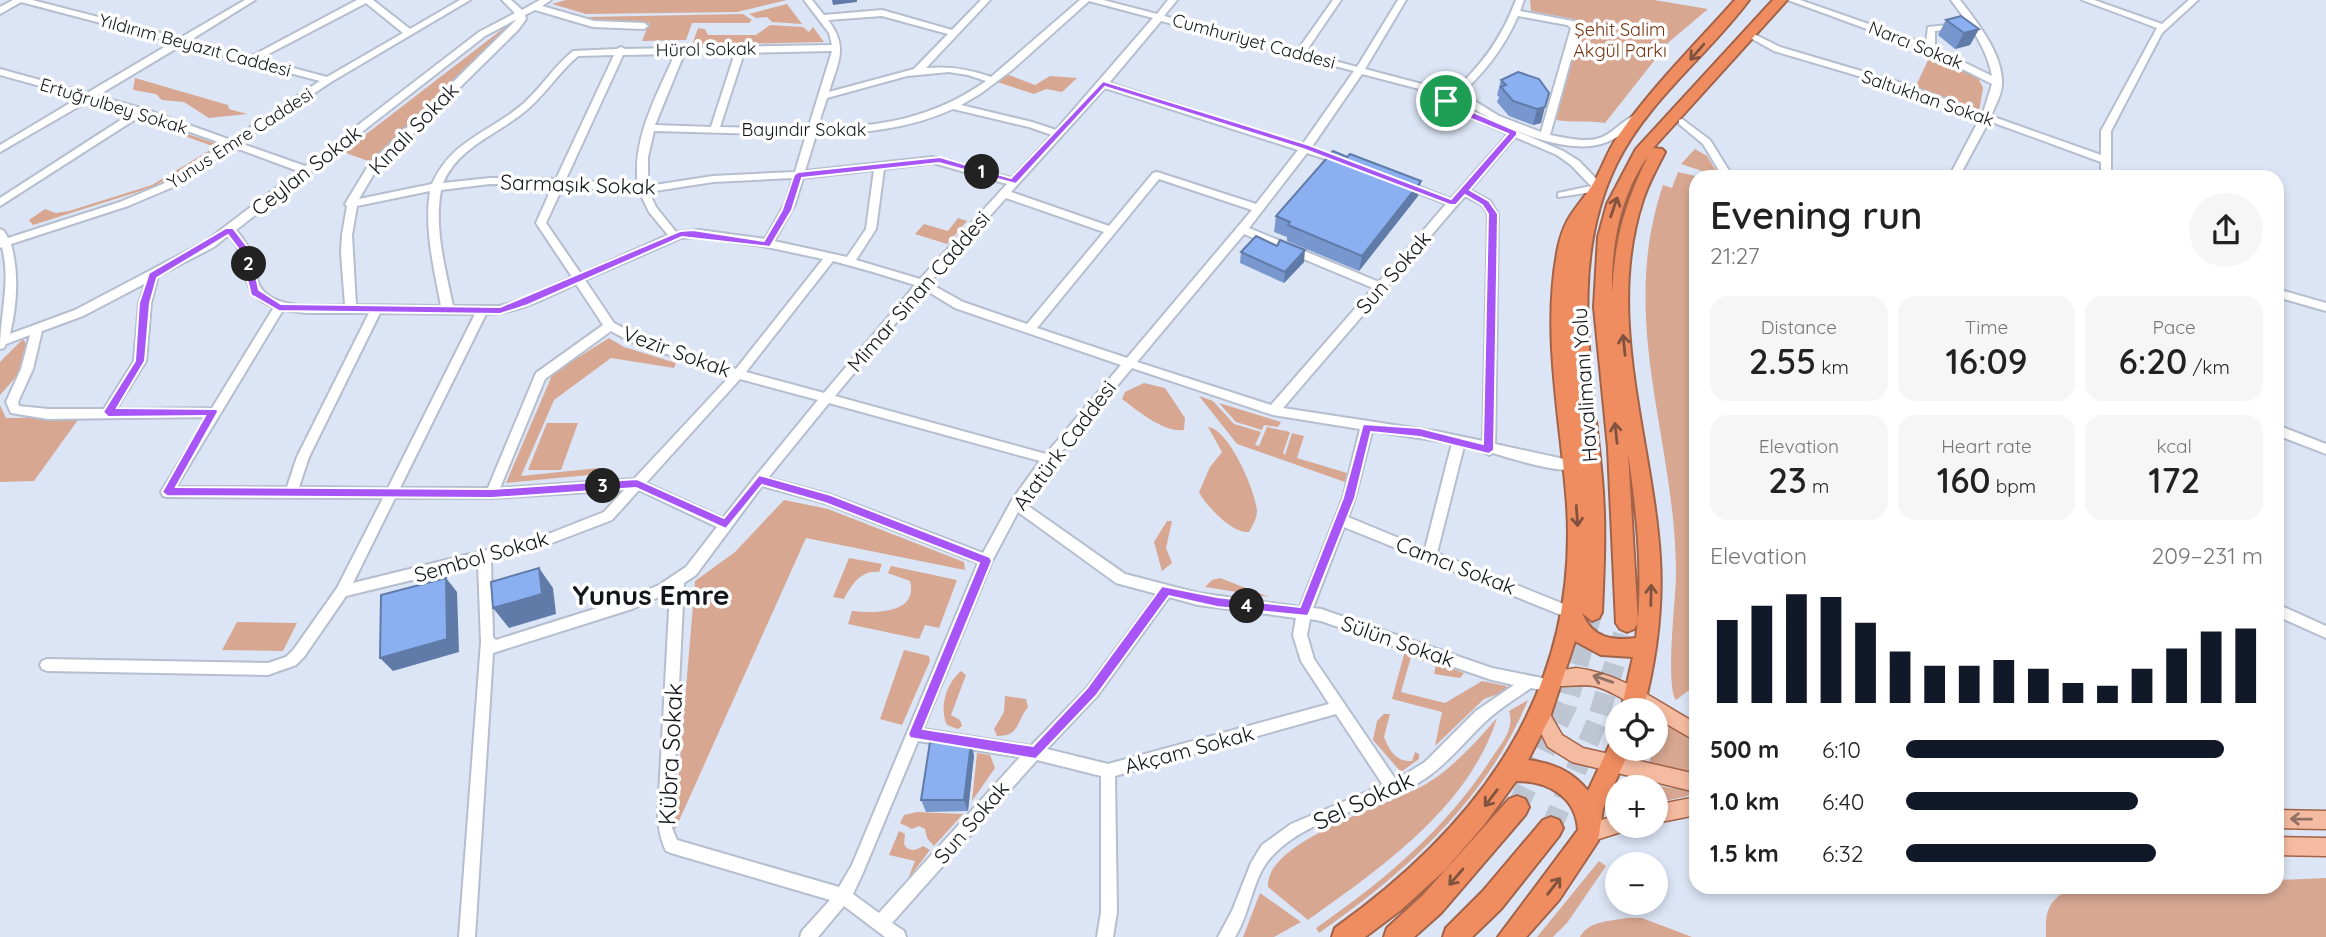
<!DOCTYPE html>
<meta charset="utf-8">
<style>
body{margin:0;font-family:Quicksand,sans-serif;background:#f6f6f6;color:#222;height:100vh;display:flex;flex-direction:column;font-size:26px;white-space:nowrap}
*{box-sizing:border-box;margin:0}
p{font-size:23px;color:#767676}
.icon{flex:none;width:38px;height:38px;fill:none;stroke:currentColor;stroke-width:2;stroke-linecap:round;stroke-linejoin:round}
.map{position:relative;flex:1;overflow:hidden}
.details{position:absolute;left:1689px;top:170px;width:595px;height:724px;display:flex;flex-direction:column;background:#fff;border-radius:21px;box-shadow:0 4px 10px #0003}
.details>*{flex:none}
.tools{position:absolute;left:1605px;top:698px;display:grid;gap:14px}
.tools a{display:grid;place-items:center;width:63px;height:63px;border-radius:50%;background:#fff;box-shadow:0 4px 10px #0003;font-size:35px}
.pin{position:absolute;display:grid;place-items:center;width:60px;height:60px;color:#fff;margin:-30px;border:4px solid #fff;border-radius:50%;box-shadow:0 2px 7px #0007}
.km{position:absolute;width:35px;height:35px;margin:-18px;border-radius:50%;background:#222;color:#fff;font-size:19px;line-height:35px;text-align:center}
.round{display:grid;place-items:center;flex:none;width:74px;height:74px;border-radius:37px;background:#f6f6f6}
.overview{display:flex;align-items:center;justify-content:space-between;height:119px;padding:0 21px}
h1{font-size:38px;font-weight:600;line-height:52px}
.metrics{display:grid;grid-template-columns:repeat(3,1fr);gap:10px;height:119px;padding:7px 21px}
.metrics div{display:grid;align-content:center;border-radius:18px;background:#f6f6f6;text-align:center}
.metrics b{font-size:35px;font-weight:600}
.metrics small{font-size:19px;font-weight:400}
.metrics p{font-size:19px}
.chart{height:196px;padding:14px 21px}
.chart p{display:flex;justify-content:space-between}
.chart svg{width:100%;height:126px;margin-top:7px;stroke:#111827;stroke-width:6}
ul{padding:0 21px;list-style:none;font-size:23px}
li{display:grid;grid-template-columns:112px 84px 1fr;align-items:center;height:52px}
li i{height:18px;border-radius:9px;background:#111827}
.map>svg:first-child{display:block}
.green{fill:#d7a792}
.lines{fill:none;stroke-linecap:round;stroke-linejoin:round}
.highway-tunnel{stroke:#bec6d4;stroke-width:21;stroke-dasharray:21 10;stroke-linecap:butt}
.minor-casing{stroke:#b5bece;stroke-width:4}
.major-casing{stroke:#a26348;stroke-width:3}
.highway-casing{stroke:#a26348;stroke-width:4}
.minor{fill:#fff;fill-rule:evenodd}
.major{fill:#f5bba0;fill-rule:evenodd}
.highway{fill:#ef8d61;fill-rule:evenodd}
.wall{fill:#7897cf}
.shaded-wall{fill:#617ba9}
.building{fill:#8bb0f1;stroke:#617ba9;stroke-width:2}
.oneway{stroke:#81523e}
.oneway2{stroke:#8f7164}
.route{fill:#a855f7;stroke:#fff;stroke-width:2;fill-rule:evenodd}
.labels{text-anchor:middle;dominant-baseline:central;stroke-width:7;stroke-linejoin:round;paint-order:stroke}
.far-park-label{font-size:18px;fill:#77320f;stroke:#fff}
.far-street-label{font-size:18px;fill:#13161b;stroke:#fff}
.street-label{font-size:21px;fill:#13161b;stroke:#fff}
.near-street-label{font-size:24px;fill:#13161b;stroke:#fff}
.district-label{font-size:28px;font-weight:bold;fill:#13161b;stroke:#fff}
</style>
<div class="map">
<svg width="2326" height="937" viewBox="0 0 2326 937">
<rect width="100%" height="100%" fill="#dce5f5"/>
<g class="green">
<polygon points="566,0 787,0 737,12 586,14 552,4"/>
<path d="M1530,0H1654L1708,9L1669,42L1605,123C1588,120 1572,123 1556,120L1582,25L1574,19L1531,11Z"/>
<polygon points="787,4 802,24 772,22 767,17 756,18 749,14"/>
<polygon points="743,14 752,20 749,23 692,23 686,40 642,41 649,23 596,21 587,17"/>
<polygon points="513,21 511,28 371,162 343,152"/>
<polygon points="770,25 803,27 809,32 813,27 824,42 692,45 698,28 705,29 708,35 756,35"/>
<polygon points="1931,54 1977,76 1983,88 1979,112 1915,88"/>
<polygon points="1004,73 1035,85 1050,76 1077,78 1062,92 1046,89 1034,94 997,82 995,79"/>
<polygon points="135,78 228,105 229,109 247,114 209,118 184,102 162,100 156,94 133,90"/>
<polygon points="179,131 223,146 153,187 33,225 29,220 45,209 56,213 69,211 152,185 215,147 176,133"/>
<polygon points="1695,149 1707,156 1720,177 1681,164"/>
<path d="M1678,172L1700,177H1696V693L1688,691L1676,700C1665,686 1676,597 1676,574C1676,439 1617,322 1663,185L1672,188Z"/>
<polygon points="958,218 967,221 947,244 915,234 924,224 948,231"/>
<polygon points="609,338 624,347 676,363 674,368 611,358 554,400 521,476 599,468 599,474 506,483 553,373"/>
<polygon points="23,339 27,345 23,369 0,395 0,362"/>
<path d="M1144,383L1165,388L1185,418L1184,430C1164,433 1138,411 1122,399L1125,392Z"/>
<polygon points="1199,396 1213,401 1234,424 1261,432 1255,445 1259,446 1267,427 1290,432 1283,453 1285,455 1292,433 1304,436 1297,458 1347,473 1345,482 1237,444"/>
<polygon points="1219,403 1281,422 1278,427 1264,425 1262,430 1236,422"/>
<polygon points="0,405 6,418 80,417 34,481 0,482"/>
<polygon points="547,423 578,423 561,470 528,470"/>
<path d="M1208,427C1229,429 1256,492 1257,511C1257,518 1252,527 1249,532C1233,534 1206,506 1199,492L1210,467L1222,452Z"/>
<polygon points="784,500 828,509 964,562 965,570 806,538 674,832 695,581 735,552"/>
<polygon points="1167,521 1172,521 1166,548 1172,563 1162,571 1154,542"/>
<path d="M849,558L882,564L879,572C861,570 852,584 844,599L833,597Z"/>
<path d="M891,566L957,580L939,628L925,625L919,639L848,624L852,611C872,613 919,615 910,581L888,573Z"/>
<polygon points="1220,578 1269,597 1205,587 1212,580"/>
<polygon points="237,622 297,623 283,651 222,650"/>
<polygon points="904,650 929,656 930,661 902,725 880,719"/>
<polygon points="1405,651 1464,673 1460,678 1434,674 1436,665 1411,657 1401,692 1445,703 1482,681 1506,686 1509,690 1484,699 1435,746 1442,712 1392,699"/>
<path d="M961,671L966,675L951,715L960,720L962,726L958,729L947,725C939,707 946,684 961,671Z"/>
<path d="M1005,696L1026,699L1028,707C1016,722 1020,736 997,736L994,729L1004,712Z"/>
<path d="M1528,700C1486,801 1406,872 1319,933L1316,928C1384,881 1446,829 1491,759C1501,744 1515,729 1509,711Z"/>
<path d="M1384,714H1390L1384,737C1389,749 1395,762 1412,761L1415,752L1419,754V759L1401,772L1373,740L1377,721Z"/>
<path d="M1497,718C1469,807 1381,868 1308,920L1268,887C1265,840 1393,804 1426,784C1454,767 1476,742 1497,718Z"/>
<polygon points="1662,722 1696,740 1696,773 1649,763"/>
<polygon points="977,753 990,755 995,768 972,801"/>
<polygon points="1640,783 1696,792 1696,794 1656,803 1656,788 1637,788"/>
<polygon points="917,812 963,814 934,846 927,838 925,829 919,826 912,829 900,823 904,815"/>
<path d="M899,831L905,834L904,844C908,852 916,851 923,846L930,850L908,879L915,861L889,855Z"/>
<polygon points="1599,861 1606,866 1567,923 1553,937 1537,937"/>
<path d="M2326,878V937H2046C2045,910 2048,900 2073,887H2277V880Z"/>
<polygon points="1260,893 1301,922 1274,937 1243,937"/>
<path d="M1627,918H1642L1692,937H1580C1588,921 1611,921 1627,918Z"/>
</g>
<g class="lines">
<g class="highway-tunnel">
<polyline points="1517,807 1567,705 1592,612"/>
<polyline points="1551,828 1597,722 1627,623"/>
</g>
<defs>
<g id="minor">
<path d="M13,0H32L180,38L245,0H255L189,41L250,57L357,0H373L410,29L460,0H470L331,82L240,143L305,166L479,32L515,13L502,0H511L522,10L540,0H551L542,6L594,21L644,23L648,26L644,29L593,27L535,10L525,15L526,19L518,30L376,170L359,199L432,184C452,139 490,133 524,103C542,87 554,66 573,51L617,49L621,47L625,49L832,45L829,33L804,0H812L824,15L882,10L952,30L981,0H990L926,68C950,66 969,69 991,77L1080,0H1103L1157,14L1168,0H1177L1164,16L1297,51L1333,0H1341L1305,53L1357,67L1398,0H1406L1365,69L1452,92C1482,66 1502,37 1516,0H1524L1520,11L1573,21L1580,27L1550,135C1566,138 1585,143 1600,138C1615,133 1628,113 1643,114V118C1630,127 1617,140 1601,144C1562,155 1498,126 1467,104V100H1473L1499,116L1541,132L1571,28L1567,25L1518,16C1504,48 1484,74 1457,97L1454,98L1362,74L1311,148L1349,160V164H1341L1307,153L1249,228L1379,282L1446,204L1400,186V182H1408L1451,199L1508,134L1455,111L1453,109L1458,106L1563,151L1579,161L1603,186L1604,188L1599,191L1558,197V193L1591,186L1571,165L1557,155L1515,137L1470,190L1490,201L1498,214L1495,444L1573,461L1577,463L1579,466L1577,469C1559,474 1513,459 1493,453L1489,455L1483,451L1464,446L1437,553L1576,609L1578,613L1576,617L1571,619L1566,617L1344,527L1313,608L1321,609L1492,668L1552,680L1557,682L1559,686L1557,690L1552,692L1531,688C1515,699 1498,709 1484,723C1465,741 1448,763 1426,778C1380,809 1312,814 1273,855C1252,876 1251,912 1235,937H1218L1232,911L1251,863L1262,845L1291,824L1383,785L1336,714L1115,776L1117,912L1113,937H1097L1101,912V776L1037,760L892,923L904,931L906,937H885L844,906L818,937H800L802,931L830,900L671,853L666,851C660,838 658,827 658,813L670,592L632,609L493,653L475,937H459L481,642L478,564L346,596L304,657L296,665L268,675L47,671L42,669L40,665L42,661L47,659L268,663L286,657L294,649L337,588L383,498L167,497L163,496L161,492L207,417L48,419L11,413L6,402L21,369L30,335L6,344L4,348L0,349C0,315 11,281 2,247L0,248V229L4,231L8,238L120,202L165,183L224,144L142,115L0,206V198L133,112L90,100L0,152V145L80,97L0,75V69L87,93L173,42L21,2L0,14V7ZM1089,1L1153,18L1056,130L1032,122L961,105L980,94L1012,70ZM366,3L403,33L327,77L259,59ZM882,16L948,34L914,69L829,92C838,61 849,48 828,20ZM517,19L368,166L345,204L347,206L342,235L341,253L345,305C319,305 265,312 257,279C252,257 251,247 236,230L485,36ZM1161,21L1354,71L1302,145L1109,83ZM182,45L320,81L231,140L144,109L97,96ZM832,51L808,129L720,127L744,53ZM735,53L711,127L655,125L684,54ZM675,54C657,95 631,140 638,186L566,179L623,55ZM614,55L556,179L490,178L443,183C459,145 500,134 529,108C547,92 560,71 578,56ZM949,72L968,75L986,81C933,119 881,126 817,129L827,98L907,76ZM1105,88L1298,150L1256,204L1157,172L1153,173L1109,226L1011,192ZM953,109L1029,127L1052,135L1012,178L933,157L805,171L816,135C863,133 909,129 953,109ZM654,131L806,135L795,172L713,176L648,186V157ZM233,147L298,171L206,241L75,310L10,334C17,305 19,273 11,244L128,206L173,187ZM933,163L1007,184L920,279L856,260L876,229L884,169ZM874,170L866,229L847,257L774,241L795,204L803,178ZM793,178L785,204L765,239L699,230L676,232L656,207L649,192L713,182ZM1159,179L1252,210L1127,358L1037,328ZM490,184L553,185L536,223L572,277L520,300L500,306H453C445,267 434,229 441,190ZM563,186L640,193L649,212L668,235L581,274L546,223ZM430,191C424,230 434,268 441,306L356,305L352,235L357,206ZM1465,196L1482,205L1488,214L1483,441L1440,432L1283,408ZM1006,198L1104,232L1027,324L963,302L929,283ZM1244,234L1373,288L1271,405L1137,362ZM229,235C253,262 234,293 274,307L212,408L116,409L146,361L151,303L158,276L214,247ZM699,237L762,246L823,259L736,369L637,335L614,323L585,280L681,238ZM833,261L873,272L915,285L824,393L746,372ZM146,283L139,303L134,361L104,409H48L19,406L18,402L33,369L42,331L83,316ZM576,284L603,325L536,373L488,488H400L486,314C518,314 547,297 576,284ZM924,289L955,308L1121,365L1046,454L835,396ZM283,310L307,313H369L297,457L287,487H176ZM380,313L475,314L388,488L299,487L309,457ZM611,331L629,341L730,376L634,479L500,488L545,379ZM1132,368L1273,415L1360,429L1343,498L1300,607L1198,593L1125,574L1024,503L1053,462ZM740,379L818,400L755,477L723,518L646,483ZM829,403L1040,461L1012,500L983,553L831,495L768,478ZM1372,431L1452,443L1425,549L1348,517L1355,498ZM762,486L825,503L978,563L852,865L839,887L677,840L672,828L684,583L696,575ZM624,490L604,512L543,536L353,583L395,498H492ZM639,490L717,527L686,567L659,585L629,598L496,640L493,637L491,561L544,546L612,520ZM1018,512L1116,583L1157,594L1087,688L1031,746L923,729L992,561ZM1169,597L1198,605L1296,618L1293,635L1301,661L1329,704L1108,764L1047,749L1097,696ZM1310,619L1321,621L1492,680L1514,685L1476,711L1425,762L1396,780L1314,659L1307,635ZM918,741L1020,757L879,913L853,894L862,875Z"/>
<path d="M1788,0H1800L1926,44L1928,27L1959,24V28L1935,31V48L1992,76C1987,47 1968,23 1951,0H1960C1977,22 2003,54 2002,84C2002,94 1995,106 1991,116L2101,155V131L2157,28L2082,0H2094L2162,24L2189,0H2198L2162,33L2111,131V177H2101V162L1989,121L1959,177H1949L1980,118L1889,85L1774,51L1747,36L1751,33L1754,34L1780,47L1895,81L1983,113L1992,84L1927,51Z"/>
<polygon points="1682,119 1710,140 1733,177 1723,177 1703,144 1679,124 1679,120"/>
<polygon points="2277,289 2326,303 2326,311 2277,297"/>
<polygon points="2277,425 2326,444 2326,454 2277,435"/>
<polygon points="2277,604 2326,626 2326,638 2277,616"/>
</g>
<g id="major">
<path d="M1576,668C1623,674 1656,701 1696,723V741L1656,718V710C1633,710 1616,691 1594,686C1579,683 1563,689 1550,684L1547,678L1550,672Z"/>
<polygon points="1541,707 1547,709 1562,735 1583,748 1696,774 1696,792 1572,762 1548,747 1532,715 1535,709"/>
<polygon points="1696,797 1696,815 1656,823 1656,805"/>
<polygon points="2277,810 2326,811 2326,829 2277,828"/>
<polygon points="1617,815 1617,826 1626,826 1624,831 1590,842 1583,840 1580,833 1583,826"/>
<polygon points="2277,837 2326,838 2326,856 2277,855"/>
</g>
<g id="highway">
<path d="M1735,0H1749C1707,56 1647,101 1616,165C1568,264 1593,374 1602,479C1606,524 1604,567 1602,612L1599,618L1592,621L1582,613C1592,638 1612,641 1636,638C1644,576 1637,514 1628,453L1638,623L1634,629L1627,632L1620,629L1616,623L1608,448L1594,307L1598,237L1607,204L1636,149L1773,0H1787L1653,148L1662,149L1665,152C1657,168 1648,184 1643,200C1604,317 1653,441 1660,558C1663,610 1656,661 1643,710H1621L1633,657L1601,655L1575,641L1550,717L1528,760C1552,763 1572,771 1588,791L1611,742L1617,739V749H1630L1603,809L1598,841L1559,900L1526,937H1498L1578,830C1576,795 1546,781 1516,781L1484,825L1445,870L1401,910L1365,937H1332L1335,928C1480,824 1579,692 1567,505C1561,421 1541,332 1558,248C1565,216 1575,211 1591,187C1601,172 1606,154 1616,139C1650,89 1694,46 1735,0ZM1648,156C1624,206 1615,238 1612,294C1611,245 1620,196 1648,156Z"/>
<polygon points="1517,796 1525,799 1529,807 1525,815 1441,913 1414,937 1384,937 1387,928 1423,895 1509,799"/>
<polygon points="1551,817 1559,820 1563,828 1559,836 1501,909 1472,937 1443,937 1446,928 1483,891 1543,820"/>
</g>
</defs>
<use href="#minor" class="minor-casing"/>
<use href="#major" class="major-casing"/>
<use href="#highway" class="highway-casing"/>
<use href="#minor" class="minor"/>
<use href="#major" class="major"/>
<use href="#highway" class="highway"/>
</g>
<g class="wall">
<polygon points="1946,20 1979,29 1970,45 1955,49 1938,35"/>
<polygon points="1539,79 1541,123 1533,125 1509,116 1497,102 1499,97 1497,95 1501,80"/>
<polygon points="1347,157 1421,181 1418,196 1359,271 1287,241 1287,237 1274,232 1276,216"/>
<polygon points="1241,252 1304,262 1284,283 1240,263"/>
<polygon points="974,755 968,811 926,812 921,800"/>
</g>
<g class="shaded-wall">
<polygon points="832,0 857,0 857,2 833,5"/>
<polygon points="1979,29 1970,45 1955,49 1964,33"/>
<polygon points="1545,107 1541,123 1533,125 1537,109"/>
<polygon points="1421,181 1418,196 1359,271 1362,256"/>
<polygon points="1305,250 1304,262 1284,283 1285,272"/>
<polygon points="539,568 553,588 556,614 509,628 493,608"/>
<polygon points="446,578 457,592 459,652 393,671 380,658"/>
<polygon points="971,743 974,755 968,811 964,800"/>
</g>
<g class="building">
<polygon points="1961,16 1979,29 1964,33 1946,20"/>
<polygon points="1518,72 1539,79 1549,93 1545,107 1537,109 1513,101 1501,87 1506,85 1501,80"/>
<polygon points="1333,151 1347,157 1350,154 1421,181 1362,256 1288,225 1290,222 1276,216"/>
<polygon points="1256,236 1277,246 1280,240 1305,250 1285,272 1241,252"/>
<polygon points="539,568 542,594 493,608 491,582"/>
<polygon points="446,578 447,639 380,658 381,595"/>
<polygon points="930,742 971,743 964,800 921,800"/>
</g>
<defs><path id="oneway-shaft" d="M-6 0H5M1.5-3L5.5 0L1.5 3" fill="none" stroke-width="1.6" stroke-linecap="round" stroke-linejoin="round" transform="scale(1.75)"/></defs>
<g class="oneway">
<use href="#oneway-shaft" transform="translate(1697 52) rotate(131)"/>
<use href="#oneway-shaft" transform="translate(1614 207) rotate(-71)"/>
<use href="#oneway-shaft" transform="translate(1624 345) rotate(-96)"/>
<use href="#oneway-shaft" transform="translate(1616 433) rotate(-96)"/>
<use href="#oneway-shaft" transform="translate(1577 516) rotate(86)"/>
<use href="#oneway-shaft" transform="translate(1651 595) rotate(-89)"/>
<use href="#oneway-shaft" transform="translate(1491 798) rotate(127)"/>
<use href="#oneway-shaft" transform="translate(1456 877) rotate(131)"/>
<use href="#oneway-shaft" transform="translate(1554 886) rotate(-52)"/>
</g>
<g class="oneway2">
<use href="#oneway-shaft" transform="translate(1603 679) rotate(-161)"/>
<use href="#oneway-shaft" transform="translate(2301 819) rotate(-179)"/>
</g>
<path class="route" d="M1103,81L1309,145L1451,199L1508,134L1447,109L1442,101L1447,95L1466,94L1474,104L1466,109L1517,131V135L1470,190L1489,201L1498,214L1494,450L1489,454L1420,437L1371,432L1355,498L1308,616L1217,607L1169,596L1096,696L1036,759L910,738L908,734L979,563L825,503L762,485L726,529L636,488L492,498L167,496L162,492L205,416L108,417L103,412L135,361L139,303L149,273L226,228H233L250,250L259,290L281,304L500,307L680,231L693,230L764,241L782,210L794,175L798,172L940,157L1011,178ZM1105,87L1303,149L1450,205H1456L1465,195L1482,205L1488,214L1483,444L1420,428L1363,424L1343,498L1300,607L1217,597L1162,586L1087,688L1033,746L923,729L992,561L990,557L831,495L759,475L724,518L637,479L492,489L176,487L218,412L217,409L117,408L145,361L150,303L157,278L228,235L240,251L251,295L279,311L500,314L528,305L682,237L770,247L792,210L802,178L939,163L1016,184ZM1453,99H1460L1464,103L1453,105Z"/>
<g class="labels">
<g class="far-park-label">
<text x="1620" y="29">Şehit Salim<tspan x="1620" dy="21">Akgül Parkı</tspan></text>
</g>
<g class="far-street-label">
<text transform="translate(1254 41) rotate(15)">Cumhuriyet Caddesi</text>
<text transform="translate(195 45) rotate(15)">Yıldırım Beyazıt Caddesi</text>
<text transform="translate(1916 45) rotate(22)">Narcı Sokak</text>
<text transform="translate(706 49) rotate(-1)">Hürol Sokak</text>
<text transform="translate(1928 98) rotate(19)">Saltukhan Sokak</text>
<text transform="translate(114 106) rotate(17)">Ertuğrulbey Sokak</text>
<text x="804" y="129">Bayındır Sokak</text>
<text transform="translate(240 138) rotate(-33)">Yunus Emre Caddesi</text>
</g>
<g class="street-label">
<text transform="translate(413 128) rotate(-46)">Kınalı Sokak</text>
<text transform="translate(306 170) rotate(-38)">Ceylan Sokak</text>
<text transform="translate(578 184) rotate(2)">Sarmaşık Sokak</text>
<text transform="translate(1393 272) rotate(-49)">Sun Sokak</text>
<text transform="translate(918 291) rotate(-49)">Mimar Sinan Caddesi</text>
<text transform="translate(677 351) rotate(20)">Vezir Sokak</text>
<text transform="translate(1584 385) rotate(-94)">Havalimanı Yolu</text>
<text transform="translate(1064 445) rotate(-53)">Atatürk Caddesi</text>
<text transform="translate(481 556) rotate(-16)">Sembol Sokak</text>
<text transform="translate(1456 565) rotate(21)">Camcı Sokak</text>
<text transform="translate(1398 641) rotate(19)">Sülün Sokak</text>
<text transform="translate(1189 749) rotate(-15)">Akçam Sokak</text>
<text transform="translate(971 822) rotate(-49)">Sun Sokak</text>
</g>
<g class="near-street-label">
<text transform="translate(670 754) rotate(-87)">Kübra Sokak</text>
<text transform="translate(1363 800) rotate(-25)">Sel Sokak</text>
</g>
<g class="district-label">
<text x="651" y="594">Yunus Emre</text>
</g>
</g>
</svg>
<div class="tools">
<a><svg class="icon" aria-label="locate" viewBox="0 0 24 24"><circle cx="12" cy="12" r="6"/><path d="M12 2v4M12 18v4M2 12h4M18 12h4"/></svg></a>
<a>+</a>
<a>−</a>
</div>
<div class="pin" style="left:1446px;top:101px;background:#1e9e55"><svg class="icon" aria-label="arrive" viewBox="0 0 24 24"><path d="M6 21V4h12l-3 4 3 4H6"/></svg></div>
<b class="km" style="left:982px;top:172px">1</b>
<b class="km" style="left:249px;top:264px">2</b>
<b class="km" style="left:603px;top:486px">3</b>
<b class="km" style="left:1247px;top:606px">4</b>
<section class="details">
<div class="overview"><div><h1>Evening run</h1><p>21:27</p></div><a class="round"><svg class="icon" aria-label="share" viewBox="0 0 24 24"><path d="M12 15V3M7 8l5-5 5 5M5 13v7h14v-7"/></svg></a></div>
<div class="metrics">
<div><p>Distance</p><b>2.55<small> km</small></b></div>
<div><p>Time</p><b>16:09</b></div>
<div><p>Pace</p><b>6:20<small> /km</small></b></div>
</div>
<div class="metrics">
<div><p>Elevation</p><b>23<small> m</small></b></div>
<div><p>Heart rate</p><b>160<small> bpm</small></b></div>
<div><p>kcal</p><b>172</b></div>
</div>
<div class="chart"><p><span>Elevation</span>209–231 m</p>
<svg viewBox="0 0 160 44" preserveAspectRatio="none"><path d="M5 44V15M15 44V10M25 44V6M35 44V7M45 44V16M55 44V26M65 44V31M75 44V31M85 44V29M95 44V32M105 44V37M115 44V38M125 44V32M135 44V25M145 44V19M155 44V18"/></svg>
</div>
<ul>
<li><b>500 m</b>6:10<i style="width:89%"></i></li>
<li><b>1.0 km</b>6:40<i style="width:65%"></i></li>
<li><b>1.5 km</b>6:32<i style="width:70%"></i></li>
</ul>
</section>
</div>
